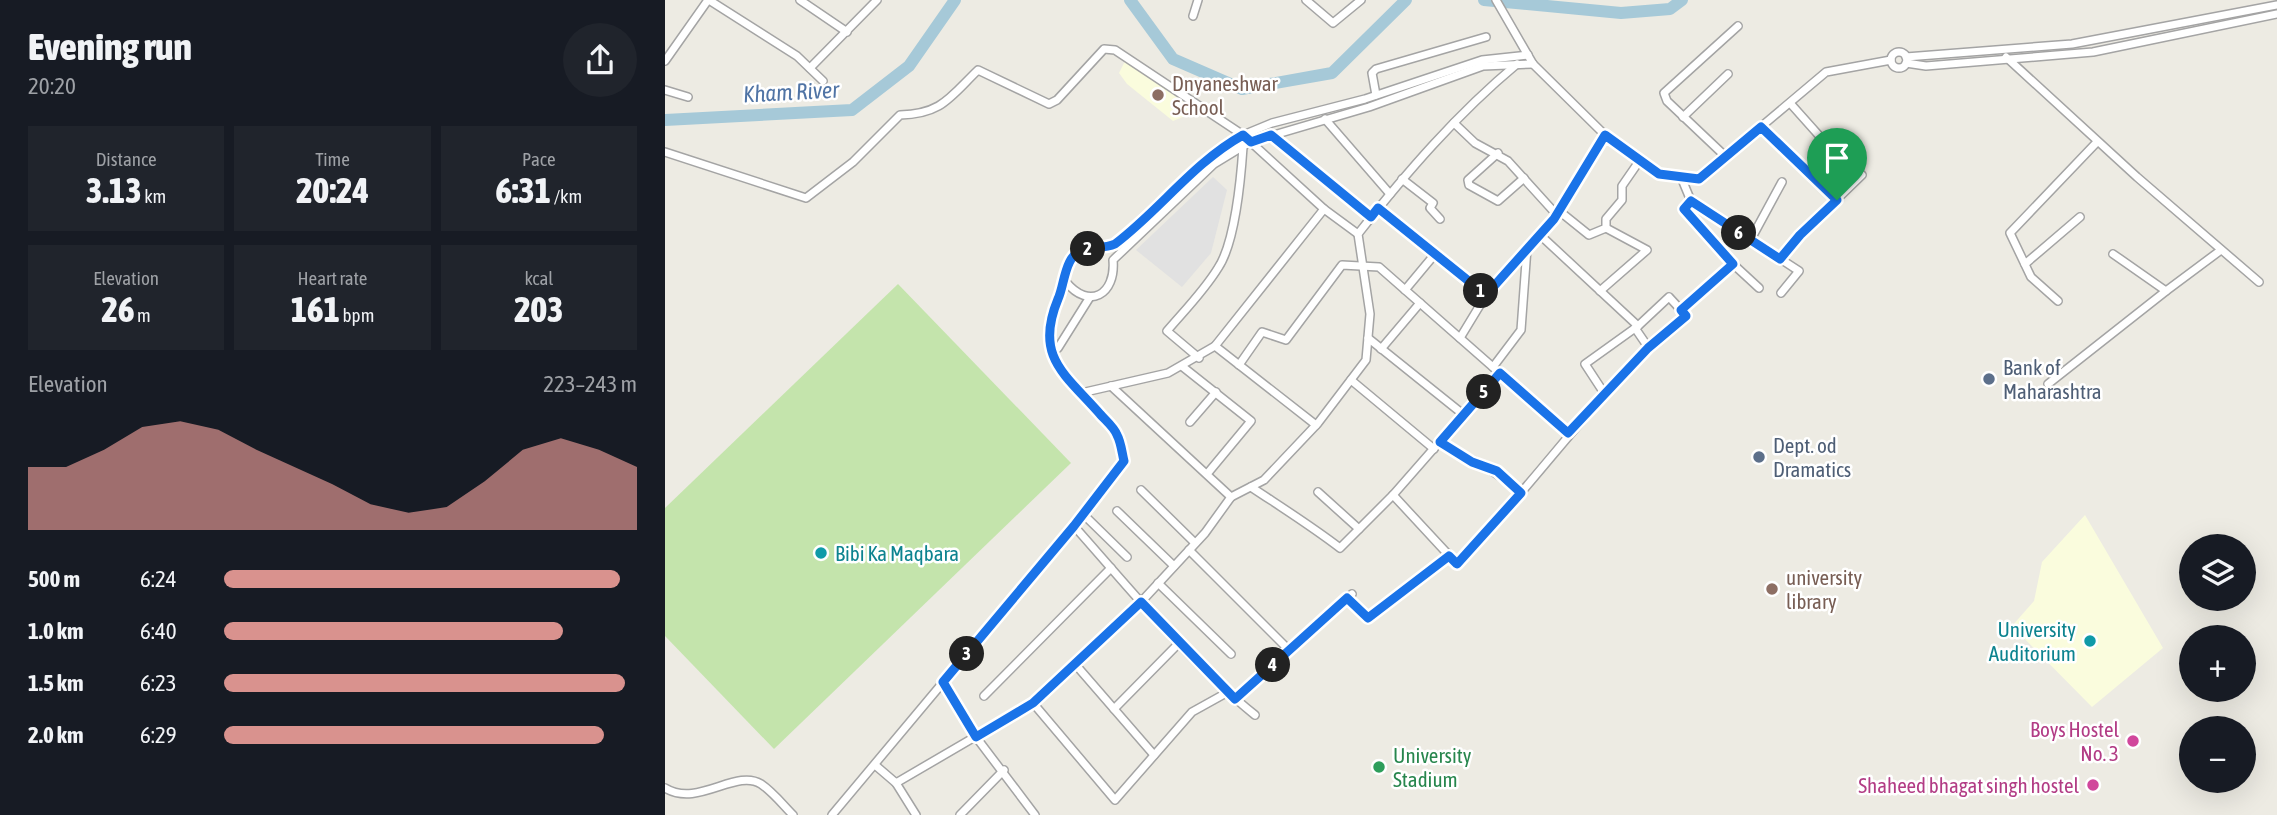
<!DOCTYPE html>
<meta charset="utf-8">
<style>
body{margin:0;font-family:"Asap Condensed",sans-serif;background:#20242c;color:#f1f3f6;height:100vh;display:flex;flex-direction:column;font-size:26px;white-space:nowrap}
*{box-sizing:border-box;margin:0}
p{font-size:23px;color:#9ea1a6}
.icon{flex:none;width:38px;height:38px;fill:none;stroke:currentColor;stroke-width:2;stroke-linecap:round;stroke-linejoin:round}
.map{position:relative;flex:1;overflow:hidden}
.drawer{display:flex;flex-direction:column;background:#171b24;width:665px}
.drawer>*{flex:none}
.controls{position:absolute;left:1514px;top:534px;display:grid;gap:14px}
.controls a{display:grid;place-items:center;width:77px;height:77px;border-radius:50%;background:#171b24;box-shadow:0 7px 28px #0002;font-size:35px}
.pin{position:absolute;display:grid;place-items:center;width:60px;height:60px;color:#fff;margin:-72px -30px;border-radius:50% 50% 50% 0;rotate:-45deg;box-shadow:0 0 7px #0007}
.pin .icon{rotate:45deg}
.km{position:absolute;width:35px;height:35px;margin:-18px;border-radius:50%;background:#222;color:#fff;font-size:19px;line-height:35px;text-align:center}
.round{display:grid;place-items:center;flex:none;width:74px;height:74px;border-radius:37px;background:#20242c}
.headline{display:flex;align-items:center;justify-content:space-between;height:119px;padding:0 28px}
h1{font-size:38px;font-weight:800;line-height:52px}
.stats{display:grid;grid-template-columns:repeat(3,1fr);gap:10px;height:119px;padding:7px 28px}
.stats div{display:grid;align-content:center;border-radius:0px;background:#20242c;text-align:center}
.stats b{font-size:35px;font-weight:800}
.stats small{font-size:19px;font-weight:400}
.stats p{font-size:19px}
.chart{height:196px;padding:14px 28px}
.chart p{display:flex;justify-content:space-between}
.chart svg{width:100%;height:126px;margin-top:7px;fill:#d9928e;opacity:.7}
ul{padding:0 28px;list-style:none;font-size:23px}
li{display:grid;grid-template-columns:112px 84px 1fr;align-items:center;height:52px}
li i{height:18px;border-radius:9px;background:#d9928e}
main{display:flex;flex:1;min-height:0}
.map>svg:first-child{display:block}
.education{fill:#fafcdd}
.grass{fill:#c4e4ac}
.parking{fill:#e1e1e1}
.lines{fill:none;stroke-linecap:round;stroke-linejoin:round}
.river{stroke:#a6c9d8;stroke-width:12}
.minor-casing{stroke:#a4a4a4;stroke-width:10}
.minor{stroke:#fff;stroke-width:7}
.route-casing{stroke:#fff;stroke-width:14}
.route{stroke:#1a73e8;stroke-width:9}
.education-dot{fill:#8d6e63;stroke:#fff;stroke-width:2.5}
.service-dot{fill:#5c6f8a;stroke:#fff;stroke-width:2.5}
.culture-dot{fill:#0f9aa8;stroke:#fff;stroke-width:2.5}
.hotel-dot{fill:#d1479c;stroke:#fff;stroke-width:2.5}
.leisure-dot{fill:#2e9e5b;stroke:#fff;stroke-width:2.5}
.labels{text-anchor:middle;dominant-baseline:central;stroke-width:5;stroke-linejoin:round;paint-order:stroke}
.education-label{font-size:21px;fill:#785e54;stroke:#fff;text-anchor:start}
.service-label{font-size:21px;fill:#4e5e75;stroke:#fff;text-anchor:start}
.culture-label{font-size:21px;fill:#0d838f;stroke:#fff;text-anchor:start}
.hotel-label{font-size:21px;fill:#b23c85;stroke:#fff;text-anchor:end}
.leisure-label{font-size:21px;fill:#27864d;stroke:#fff;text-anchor:start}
.water-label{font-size:23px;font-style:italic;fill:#5074a5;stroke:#fff}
</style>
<main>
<section class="drawer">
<div class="headline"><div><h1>Evening run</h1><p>20:20</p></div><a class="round"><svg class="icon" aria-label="share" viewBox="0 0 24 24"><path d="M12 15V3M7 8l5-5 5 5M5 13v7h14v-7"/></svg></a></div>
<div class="stats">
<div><p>Distance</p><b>3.13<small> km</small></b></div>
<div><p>Time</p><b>20:24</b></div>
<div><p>Pace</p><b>6:31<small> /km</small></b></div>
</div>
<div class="stats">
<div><p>Elevation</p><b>26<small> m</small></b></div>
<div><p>Heart rate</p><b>161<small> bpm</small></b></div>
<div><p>kcal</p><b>203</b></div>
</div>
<div class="chart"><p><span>Elevation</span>223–243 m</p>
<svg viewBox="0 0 160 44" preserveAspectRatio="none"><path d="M0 44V22L10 22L20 16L30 8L40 6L50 9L60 16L70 22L80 28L90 35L100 38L110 36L120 27L130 16L140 12L150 16L160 22V44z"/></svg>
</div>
<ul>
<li><b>500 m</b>6:24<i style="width:96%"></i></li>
<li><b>1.0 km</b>6:40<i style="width:82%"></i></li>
<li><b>1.5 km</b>6:23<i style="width:97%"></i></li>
<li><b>2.0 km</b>6:29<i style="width:92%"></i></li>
</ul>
</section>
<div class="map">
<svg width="1612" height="815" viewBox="0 0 1612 815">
<rect width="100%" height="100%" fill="#edebe3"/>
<g class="education">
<polygon points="460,61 526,107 520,116 508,121 462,84 454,73"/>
<polygon points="1420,515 1498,648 1427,707 1347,626 1369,601 1377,562"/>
</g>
<polygon class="grass" points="233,284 406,463 109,749 0,636 0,508"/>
<polygon class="parking" points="548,177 562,190 546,253 517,287 471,250"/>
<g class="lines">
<g class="river">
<polyline points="465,0 508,59 577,89 667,73 741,0"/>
<polyline points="819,0 956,13 1005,9 1017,0"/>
<polyline points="0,120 187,110 244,66 290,0"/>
</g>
<defs>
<g id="minor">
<polyline points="44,0 132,56 158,81"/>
<polyline points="135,0 182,32"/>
<polyline points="641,0 668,23 696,0"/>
<polyline points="831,0 868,64 940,135 994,174 1034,179 1161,72 1226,60"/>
<polyline points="528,16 533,0"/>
<circle cx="1234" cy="60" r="8"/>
<polyline points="1241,57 1407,44 1612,5"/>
<polyline points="1341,57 1472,177 1594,282"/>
<polyline points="0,61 43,0"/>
<polyline points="1241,63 1261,66 1428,52 1612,14"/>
<polyline points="145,68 212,0"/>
<polyline points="0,90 23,97"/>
<polyline points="711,95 707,73 711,69 821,37"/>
<polyline points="1018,117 1063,74"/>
<polyline points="660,119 725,194"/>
<polyline points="789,123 810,143 843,161 891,214"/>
<polyline points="1096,127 1173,200"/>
<polyline points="606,135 706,217"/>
<path d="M0,152L141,198L188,162L235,115C277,114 285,97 313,70L384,104L392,100L439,49L450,50L578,135L659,209L693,234"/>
<polyline points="833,153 803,180 804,185 833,201 859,178"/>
<polyline points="1060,156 1002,101 999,93 1073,26"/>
<polyline points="737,179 768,203 765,208 775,219"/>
<polyline points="1026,201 1134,271 1116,293"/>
<polyline points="713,208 770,254 740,290"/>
<polyline points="893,210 924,235 941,228 941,219 957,200 957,186 975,160"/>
<polyline points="874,234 973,326"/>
<polyline points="1085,241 1117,182"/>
<polyline points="770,254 821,295"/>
<polyline points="1448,254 1501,291 1556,250"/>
<polyline points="1115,259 1135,235 1197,175 1158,140 1125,103"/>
<polyline points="1068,264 1094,288"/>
<polyline points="1360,264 1415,217"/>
<path d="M401,282C424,310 451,295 448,260L549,164L585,142L704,107L818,66L868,64"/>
<polyline points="935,291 982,250 941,228"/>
<polyline points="1393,301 1366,277 1345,233 1432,142"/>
<polyline points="970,328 983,347 1021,316 1016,310"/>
<polyline points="703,338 799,415"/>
<polyline points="795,338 826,287 889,219 940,135"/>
<polyline points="550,346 651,425"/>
<polyline points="716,349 755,303"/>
<polyline points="387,352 393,348 425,297"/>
<path d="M534,358L502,331C519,311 539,291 553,268C570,243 576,177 578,147"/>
<polyline points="574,365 597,332 621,340 677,265 714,267 903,433"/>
<polyline points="518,367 586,421 542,474"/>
<polyline points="828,367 856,330 862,248"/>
<polyline points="686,380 769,449"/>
<polyline points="1383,384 1501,291"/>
<polyline points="446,386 566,497"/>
<polyline points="416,393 503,373 550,346 659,209"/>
<polyline points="939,393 920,364 973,326 1004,297 1016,310 1068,264 1019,209 1026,201 1016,177"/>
<polyline points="525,422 551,392"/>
<path d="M775,442C805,460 830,469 856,493"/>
<path d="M586,487C616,507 645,525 675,548L728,495L835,373"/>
<polyline points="476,490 530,543"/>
<polyline points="653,492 694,529"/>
<path d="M728,495L792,564C859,495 915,417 983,347"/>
<polyline points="452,511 509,566"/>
<polyline points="418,514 462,557"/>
<path d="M409,526C466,590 523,661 590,715"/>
<polyline points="524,550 624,650"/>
<polyline points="493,583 566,654"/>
<polyline points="682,598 703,618 784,556"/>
<polyline points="410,664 489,755"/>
<polyline points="278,682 311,737 370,815"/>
<polyline points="319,696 446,568"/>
<polyline points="570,699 687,594"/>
<polyline points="368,703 450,800 527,712 563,692"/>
<polyline points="449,709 515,642"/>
<path d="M210,765L231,783L368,703L476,602L540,533L566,497L599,480L653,423L701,360L705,314L693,234C741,173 792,114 852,64"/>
<polyline points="231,783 251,815"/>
<path d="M0,788C33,808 71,768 96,784C108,792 118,805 128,815"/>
<path d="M167,815L409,526L459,461C457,453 456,442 452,435C449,427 440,420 435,414C399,374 369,357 393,299C400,284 399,255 419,249C430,246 438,249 450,244L537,162L578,135L607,123L700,99L817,60L863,55"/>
<polyline points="295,815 339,770"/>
</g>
</defs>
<use href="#minor" class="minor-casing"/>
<use href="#minor" class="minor"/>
</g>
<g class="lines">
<defs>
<path id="route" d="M1096,127L1172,200L1135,235L1115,259L1026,201L1019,209L1068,264L1016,310L1021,316L983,348L903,433L835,373L775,442L807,462L832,471L856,493L792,564L784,556L703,618L682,598L570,699L476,602L368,703L311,737L278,682L409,526L459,461C457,453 456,442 452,435C449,427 440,420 435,414C400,374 369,357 393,299C400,284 399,255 419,249C430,246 439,249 450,244C495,210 528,163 578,135L586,142L606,135L706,217L713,208L821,295L889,219L940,135L994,174L1034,179Z"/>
</defs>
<use href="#route" class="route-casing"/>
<use href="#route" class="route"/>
</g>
<g class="education-dot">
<circle cx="493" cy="95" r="7"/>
<circle cx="1107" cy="589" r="7"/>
</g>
<g class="service-dot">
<circle cx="1324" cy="379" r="7"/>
<circle cx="1094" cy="457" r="7"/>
</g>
<g class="culture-dot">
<circle cx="156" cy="553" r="7"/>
<circle cx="1425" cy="641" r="7"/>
</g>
<g class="hotel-dot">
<circle cx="1468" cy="741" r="7"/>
<circle cx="1428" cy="785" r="7"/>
</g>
<circle class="leisure-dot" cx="714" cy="767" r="7"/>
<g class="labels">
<g class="education-label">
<text x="507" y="83">Dnyaneshwar<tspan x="507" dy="24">School</tspan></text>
<text x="1121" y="577">university<tspan x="1121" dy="24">library</tspan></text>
</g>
<g class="service-label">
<text x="1338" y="367">Bank of<tspan x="1338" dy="24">Maharashtra</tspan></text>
<text x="1108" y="445">Dept. od<tspan x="1108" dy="24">Dramatics</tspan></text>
</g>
<g class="culture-label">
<text x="170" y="553">Bibi Ka Maqbara</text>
<text x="1411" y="629" text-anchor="end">University<tspan x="1411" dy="24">Auditorium</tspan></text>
</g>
<g class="hotel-label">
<text x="1454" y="729">Boys Hostel<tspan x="1454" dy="24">No. 3</tspan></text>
<text x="1414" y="785">Shaheed bhagat singh hostel</text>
</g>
<g class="leisure-label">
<text x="728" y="755">University<tspan x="728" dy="24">Stadium</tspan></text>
</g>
<g class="water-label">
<text transform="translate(126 92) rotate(-3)">Kham River</text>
</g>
</g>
</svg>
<div class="controls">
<a><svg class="icon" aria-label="layers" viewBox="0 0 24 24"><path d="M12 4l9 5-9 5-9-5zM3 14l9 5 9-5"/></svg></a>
<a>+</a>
<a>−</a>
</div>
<div class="pin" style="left:1172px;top:200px;background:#1e9e55"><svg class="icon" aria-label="arrive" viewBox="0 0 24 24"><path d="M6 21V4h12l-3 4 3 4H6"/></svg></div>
<b class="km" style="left:816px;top:291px">1</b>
<b class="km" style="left:423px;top:249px">2</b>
<b class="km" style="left:302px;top:654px">3</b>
<b class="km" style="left:608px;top:665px">4</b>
<b class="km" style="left:819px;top:392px">5</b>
<b class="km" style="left:1074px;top:233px">6</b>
</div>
</main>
